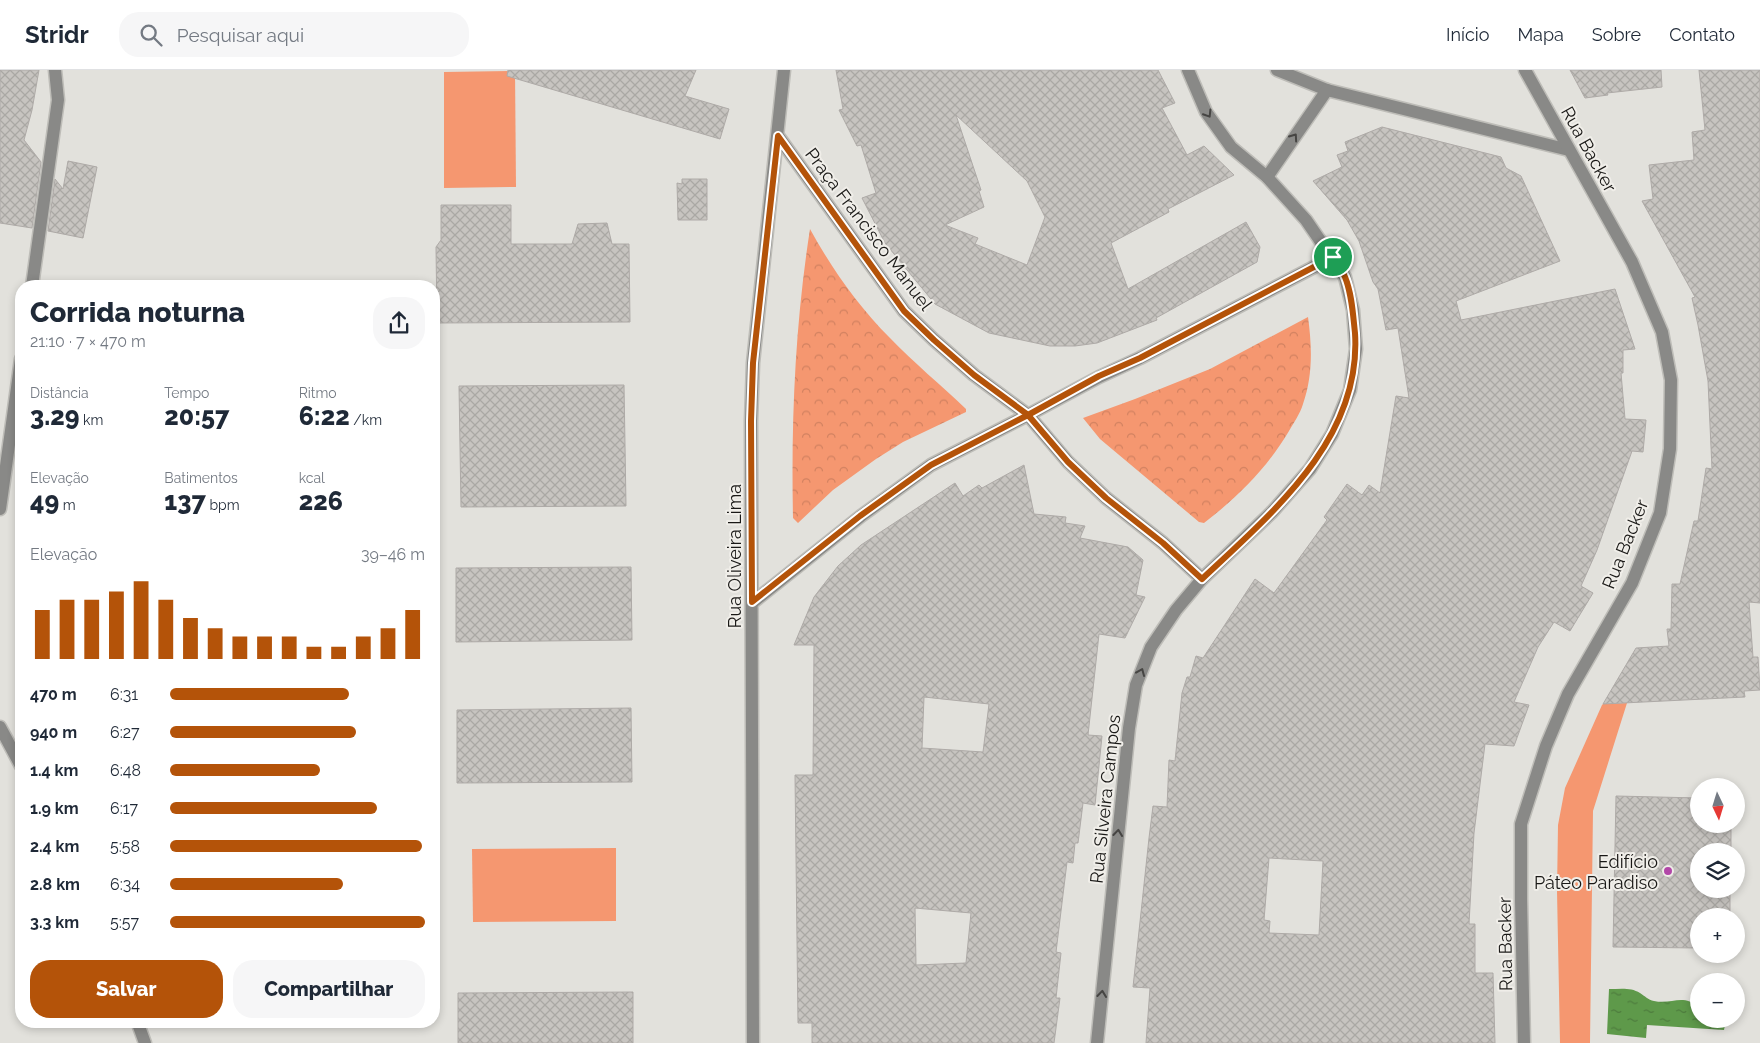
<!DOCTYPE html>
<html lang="pt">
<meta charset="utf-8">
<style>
body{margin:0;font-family:Raleway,sans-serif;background:#f6f6f7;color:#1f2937;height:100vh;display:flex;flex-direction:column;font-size:19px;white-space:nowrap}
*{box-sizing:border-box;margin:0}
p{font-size:16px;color:#747a83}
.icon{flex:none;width:28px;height:28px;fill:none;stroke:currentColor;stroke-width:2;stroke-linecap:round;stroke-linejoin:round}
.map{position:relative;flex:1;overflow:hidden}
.sheet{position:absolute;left:15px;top:210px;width:425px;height:748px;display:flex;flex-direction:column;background:#fff;border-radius:20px;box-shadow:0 2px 8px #0003}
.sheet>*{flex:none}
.needle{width:32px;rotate:176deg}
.tools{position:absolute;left:1690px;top:708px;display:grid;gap:10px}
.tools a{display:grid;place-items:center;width:55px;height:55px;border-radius:50%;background:#fff;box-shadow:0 2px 8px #0003;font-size:25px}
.pin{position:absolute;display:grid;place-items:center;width:42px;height:42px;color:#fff;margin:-21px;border:2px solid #fff;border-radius:50%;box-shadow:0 1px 5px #0007}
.round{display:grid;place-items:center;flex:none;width:52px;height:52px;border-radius:20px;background:#f6f6f7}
.headline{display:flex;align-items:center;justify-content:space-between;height:85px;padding:0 15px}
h1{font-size:28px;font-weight:800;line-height:38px}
.figures{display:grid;grid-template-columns:repeat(3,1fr);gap:8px;height:85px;padding:5px 15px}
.figures div{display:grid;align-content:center}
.figures b{font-size:25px;font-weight:800}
.figures small{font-size:14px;font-weight:400}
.figures p{font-size:14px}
.chart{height:140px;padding:10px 15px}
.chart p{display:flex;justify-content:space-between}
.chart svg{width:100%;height:90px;margin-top:5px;stroke:#b45309;stroke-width:6}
.cta{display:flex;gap:10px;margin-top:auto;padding:10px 15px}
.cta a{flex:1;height:58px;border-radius:20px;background:#b45309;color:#fff;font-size:20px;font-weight:800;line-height:58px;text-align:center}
.cta a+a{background:#f6f6f7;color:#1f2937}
ul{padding:0 15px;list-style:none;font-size:16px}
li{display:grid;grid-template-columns:80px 60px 1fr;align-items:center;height:38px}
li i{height:12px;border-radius:6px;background:#b45309}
header{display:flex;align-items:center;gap:30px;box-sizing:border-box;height:70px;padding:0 25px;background:#fff;border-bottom:1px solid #e0e1e3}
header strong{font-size:24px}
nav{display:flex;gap:28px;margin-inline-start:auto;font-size:18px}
.search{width:350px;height:45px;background:#f6f6f7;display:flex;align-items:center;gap:12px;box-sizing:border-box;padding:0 18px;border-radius:20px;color:#747a83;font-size:19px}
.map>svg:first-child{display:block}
.green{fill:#f59770}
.park{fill:url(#park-crowns)}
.water{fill:url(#water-ripples)}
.building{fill:url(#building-cross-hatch);stroke:#aeaaa7;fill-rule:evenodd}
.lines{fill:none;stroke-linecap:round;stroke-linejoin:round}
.service-casing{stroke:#bebdb8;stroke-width:15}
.minor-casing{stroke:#bebdb8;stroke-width:15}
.service{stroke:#898987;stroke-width:12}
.minor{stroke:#898987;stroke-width:12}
.oneway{stroke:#464543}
.route-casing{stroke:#fff;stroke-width:10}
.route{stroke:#b45309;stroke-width:6}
.poi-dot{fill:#b247a8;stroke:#f0eee9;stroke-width:2}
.labels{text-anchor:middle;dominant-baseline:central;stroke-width:4;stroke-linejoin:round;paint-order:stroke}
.street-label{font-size:18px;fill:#191816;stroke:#f0eee9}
.poi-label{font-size:18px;fill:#191816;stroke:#f0eee9;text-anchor:end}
</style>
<header>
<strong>Stridr</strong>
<div class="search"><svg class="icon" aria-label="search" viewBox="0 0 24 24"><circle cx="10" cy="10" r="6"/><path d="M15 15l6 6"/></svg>Pesquisar aqui</div>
<nav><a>Início</a><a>Mapa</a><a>Sobre</a><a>Contato</a></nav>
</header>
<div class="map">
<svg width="1760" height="973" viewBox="0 0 1760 973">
<defs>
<pattern id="park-crowns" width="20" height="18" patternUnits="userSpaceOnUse" patternTransform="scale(1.25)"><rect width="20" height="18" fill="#f59770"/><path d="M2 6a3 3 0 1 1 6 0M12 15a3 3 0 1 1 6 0" fill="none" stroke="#d18160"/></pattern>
<pattern id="water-ripples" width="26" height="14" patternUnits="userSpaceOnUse" patternTransform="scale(1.25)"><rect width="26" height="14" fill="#5e994a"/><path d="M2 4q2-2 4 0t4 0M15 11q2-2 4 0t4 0" fill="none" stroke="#4d7c3d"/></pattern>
<pattern id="building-cross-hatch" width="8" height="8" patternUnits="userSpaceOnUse" patternTransform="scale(1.25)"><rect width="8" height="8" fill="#c7c4c0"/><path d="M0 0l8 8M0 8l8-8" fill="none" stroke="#aaa8a4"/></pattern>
</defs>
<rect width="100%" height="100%" fill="#e2e1dc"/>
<g class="green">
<polygon points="515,1 516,117 444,118 444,2"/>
<polygon points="1627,633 1593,741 1590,973 1560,973 1557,821 1558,755 1565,718 1602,635 1603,634"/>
<polygon points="616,778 616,851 473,852 472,779"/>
</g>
<g class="park">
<path d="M810,159C832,199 858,236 890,268C914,293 941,315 966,339V342L903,372L876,389L833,420L798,453L793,448C791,351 795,255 810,159Z"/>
<path d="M1308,247C1312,276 1313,306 1303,334C1300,344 1294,352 1289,361C1267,398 1238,427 1204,453L1199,452L1100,369L1083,348L1135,329L1210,299Z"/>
</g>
<path class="water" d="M1609,919C1620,919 1631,917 1640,923C1645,926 1648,930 1654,931C1672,935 1682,923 1699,937V949H1726L1724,960L1647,955L1646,968L1607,964Z"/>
<g class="building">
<polygon points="0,0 39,0 32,40 24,70 41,92 32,158 0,153"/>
<polygon points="508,0 696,0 685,26 729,39 720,69 507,6"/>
<path d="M836,0H1158L1175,33L1162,38L1187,85L1204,76L1234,105L1168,139L1169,142L1111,173L1128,219L1246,152L1260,177L1257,192L1156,248L1157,250L1097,273L1075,276H1050L989,263L935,234L885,173L862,128L876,123L861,75L857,76L839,40L843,39ZM956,45L1027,111L1045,147L1027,195L975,174L978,168L945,155L984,137L979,121L981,120Z"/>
<polygon points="1570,0 1661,0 1662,17 1607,23 1608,25 1585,28"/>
<polygon points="1699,0 1760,0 1760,533 1749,532 1753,587 1758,587 1760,620 1744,621 1745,627 1603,634 1636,578 1669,576 1667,559 1671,559 1672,514 1680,514 1694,451 1698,451 1706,398 1712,399 1708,311 1698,255 1692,228 1695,227 1642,131 1653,129 1649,95 1694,90 1692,62 1705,60"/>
<path d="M1382,57L1501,87L1506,98L1521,106L1560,191L1456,231L1461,250L1615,219L1635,279L1623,280V303H1621L1625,349L1646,350L1643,382L1632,381L1597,480L1581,516L1593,523L1570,561L1554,552L1538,577L1514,632L1529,635L1514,676L1485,674L1474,763L1469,854H1475V903H1493L1495,973H1146L1150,918L1133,917L1149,768L1153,736L1167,737L1169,690L1175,691L1182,623L1187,607H1190L1196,586L1203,588L1255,509L1274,523L1327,450L1324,447L1347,414L1362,425L1369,415L1380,423L1396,326L1409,328L1398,258L1386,260L1378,219L1373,212L1359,171L1347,150L1313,111L1342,97L1337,85L1348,81L1345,72ZM1269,788L1323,791L1319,865L1269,863L1270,851L1264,850Z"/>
<polygon points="68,91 97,97 83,168 48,161 55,109 63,119"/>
<polygon points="682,109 707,109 707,150 678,150 677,113 682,114"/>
<polygon points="441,135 511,135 511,174 572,174 578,154 607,153 612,174 629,174 630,252 437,253 436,177 441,170"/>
<polygon points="624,315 626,436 461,437 459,316"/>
<path d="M1024,395L1034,444L1066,447L1065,453L1085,456L1080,468L1128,477L1143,490L1136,525L1145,527L1125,568L1099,564L1088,665L1102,666L1095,735L1083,733L1078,773H1075L1073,793L1067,792L1056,882L1061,883L1056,928H1060L1054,973H812V953H798L795,705H813L814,575H794L814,527L838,496L861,475L955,413L963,426L979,415L982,418ZM924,627L989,634L983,682L922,678ZM915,838L971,843L966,893L916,895Z"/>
<polygon points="631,497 632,570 456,572 456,498"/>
<polygon points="631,638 632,712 457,713 457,640"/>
<polygon points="1616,726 1699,728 1699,754 1731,754 1731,781 1699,781 1699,819 1730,819 1730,846 1699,846 1699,878 1613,877"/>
<polygon points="633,922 633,973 458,973 458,923"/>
</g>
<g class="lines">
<defs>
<g id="service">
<polyline points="32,216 58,30 55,0"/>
<polyline points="0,439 21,289"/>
<polyline points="0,657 21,696"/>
<polyline points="137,951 145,973"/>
</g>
<g id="minor">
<polyline points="1277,0 1327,20 1569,80"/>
<polyline points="778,66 904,241 934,270 974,305 1028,345 1099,307 1140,288 1333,187"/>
<polyline points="1267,107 1327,20"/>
<polyline points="752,533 861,446 931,395 1028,345 1068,392 1106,428 1163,473 1202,509"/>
<polyline points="753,973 751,351 753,293 784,0"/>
<polyline points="1097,973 1129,658 1136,615 1151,577 1176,540 1202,509 1272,442 1310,399 1332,364 1350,320 1356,279 1353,240 1345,207 1306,150 1267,107 1231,77 1206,42 1188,0"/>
<polyline points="1524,973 1521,829 1521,754 1546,676 1568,624 1632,513 1660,443 1670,379 1671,310 1662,262 1632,192 1525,0"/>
</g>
</defs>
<use href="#service" class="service-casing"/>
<use href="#minor" class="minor-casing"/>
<use href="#service" class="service"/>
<use href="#minor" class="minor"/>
</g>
<defs><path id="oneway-chevron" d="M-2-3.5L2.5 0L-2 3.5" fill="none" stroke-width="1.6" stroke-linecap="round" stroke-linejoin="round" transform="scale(1.25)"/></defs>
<g class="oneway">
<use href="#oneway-chevron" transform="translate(1208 44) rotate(58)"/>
<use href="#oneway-chevron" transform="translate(1294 67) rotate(-55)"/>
<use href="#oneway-chevron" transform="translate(1141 602) rotate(-67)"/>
<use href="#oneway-chevron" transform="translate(1118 763) rotate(-84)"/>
<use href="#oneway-chevron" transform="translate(1102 924) rotate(-84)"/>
</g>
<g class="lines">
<defs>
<path id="route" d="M1333,187L1140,288L1099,306L1028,345L974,305L934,270L904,241L778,66L753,293L751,351L752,532L860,446L931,395L1028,345L1068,392L1106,428L1163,473L1202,509C1272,443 1362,369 1355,263C1353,245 1352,224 1345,207C1342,200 1337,194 1333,187"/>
</defs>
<use href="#route" class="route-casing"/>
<use href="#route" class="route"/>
</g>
<circle class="poi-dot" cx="1668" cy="801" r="5"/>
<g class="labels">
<g class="street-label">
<text transform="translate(1589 79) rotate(61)">Rua Backer</text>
<text transform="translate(869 159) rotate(53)">Praça Francisco Manuel</text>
<text transform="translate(1625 474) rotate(-68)">Rua Backer</text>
<text transform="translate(734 486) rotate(-90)">Rua Oliveira Lima</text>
<text transform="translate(1105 729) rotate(-84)">Rua Silveira Campos</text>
<text transform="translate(1505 874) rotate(-91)">Rua Backer</text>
</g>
<g class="poi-label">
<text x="1658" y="791">Edifício<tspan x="1658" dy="21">Páteo Paradiso</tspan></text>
</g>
</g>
</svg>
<div class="tools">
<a><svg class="needle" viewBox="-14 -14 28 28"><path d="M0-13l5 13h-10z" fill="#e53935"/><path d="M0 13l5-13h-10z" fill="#747a83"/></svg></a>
<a><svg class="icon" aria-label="layers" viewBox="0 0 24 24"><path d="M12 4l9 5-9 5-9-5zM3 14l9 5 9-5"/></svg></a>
<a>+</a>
<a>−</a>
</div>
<div class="pin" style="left:1333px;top:187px;background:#1e9e55"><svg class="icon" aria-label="arrive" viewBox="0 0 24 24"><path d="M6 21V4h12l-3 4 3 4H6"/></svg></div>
<section class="sheet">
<div class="headline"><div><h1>Corrida noturna</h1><p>21:10 · 7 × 470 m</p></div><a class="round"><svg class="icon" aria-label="share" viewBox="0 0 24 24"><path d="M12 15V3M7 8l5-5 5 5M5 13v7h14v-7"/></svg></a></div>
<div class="figures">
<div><p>Distância</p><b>3.29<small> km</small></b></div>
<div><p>Tempo</p><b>20:57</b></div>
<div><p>Ritmo</p><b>6:22<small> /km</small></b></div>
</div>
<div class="figures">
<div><p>Elevação</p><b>49<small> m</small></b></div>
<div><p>Batimentos</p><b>137<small> bpm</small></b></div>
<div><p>kcal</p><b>226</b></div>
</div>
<div class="chart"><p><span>Elevação</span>39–46 m</p>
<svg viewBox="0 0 160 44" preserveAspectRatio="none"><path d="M5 44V20M15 44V15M25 44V15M35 44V11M45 44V6M55 44V15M65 44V24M75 44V29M85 44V33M95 44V33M105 44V33M115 44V38M125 44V38M135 44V33M145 44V29M155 44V20"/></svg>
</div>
<ul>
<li><b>470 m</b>6:31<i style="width:70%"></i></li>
<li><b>940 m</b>6:27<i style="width:73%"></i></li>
<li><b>1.4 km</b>6:48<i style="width:59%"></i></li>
<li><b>1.9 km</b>6:17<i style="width:81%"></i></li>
<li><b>2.4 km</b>5:58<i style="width:99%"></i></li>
<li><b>2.8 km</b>6:34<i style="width:68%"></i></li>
<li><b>3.3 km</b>5:57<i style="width:100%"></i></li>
</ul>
<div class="cta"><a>Salvar</a><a>Compartilhar</a></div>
</section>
</div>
